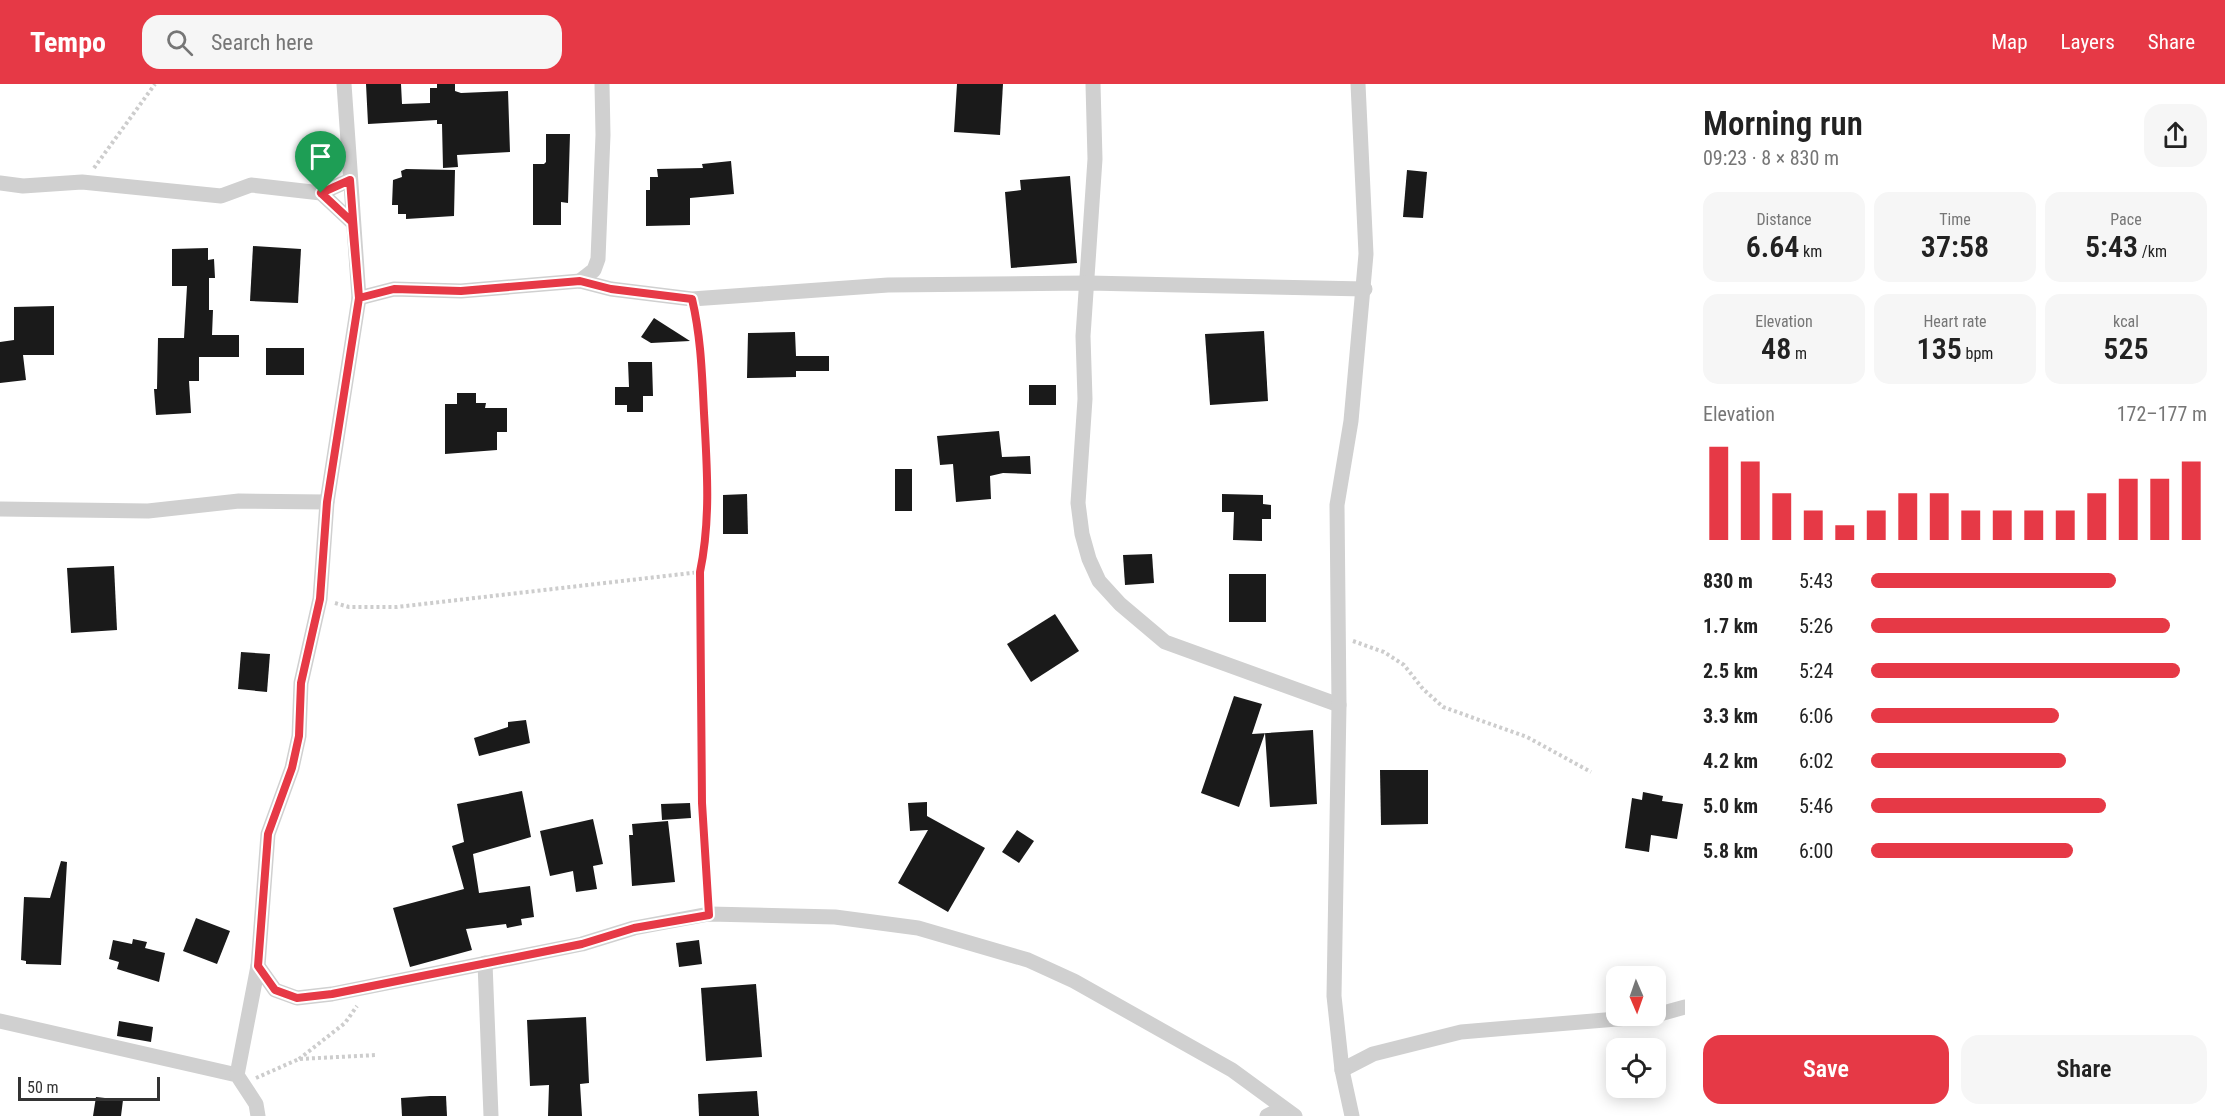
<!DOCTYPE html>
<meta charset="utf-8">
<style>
body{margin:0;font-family:"Roboto Condensed",sans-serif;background:#f6f6f6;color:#222;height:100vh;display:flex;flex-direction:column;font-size:22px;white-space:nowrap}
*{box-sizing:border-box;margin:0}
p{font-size:20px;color:#767676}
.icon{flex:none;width:33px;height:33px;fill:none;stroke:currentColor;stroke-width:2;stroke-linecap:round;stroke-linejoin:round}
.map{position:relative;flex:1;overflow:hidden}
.drawer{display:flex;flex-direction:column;background:#fff;width:540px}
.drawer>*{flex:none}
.needle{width:39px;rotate:178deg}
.tools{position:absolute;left:1606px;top:882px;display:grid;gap:12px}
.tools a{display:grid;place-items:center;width:60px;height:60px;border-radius:12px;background:#fff;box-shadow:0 3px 15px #0003;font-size:30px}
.scale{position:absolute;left:18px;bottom:15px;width:142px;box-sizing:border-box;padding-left:6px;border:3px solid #333;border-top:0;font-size:16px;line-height:21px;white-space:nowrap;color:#333;-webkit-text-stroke:4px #fff;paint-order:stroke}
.pin{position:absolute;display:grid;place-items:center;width:51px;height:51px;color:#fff;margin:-62px -26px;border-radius:50% 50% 50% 0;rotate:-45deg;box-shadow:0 0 6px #0007}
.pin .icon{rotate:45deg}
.round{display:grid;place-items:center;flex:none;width:63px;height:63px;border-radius:18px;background:#f6f6f6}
.overview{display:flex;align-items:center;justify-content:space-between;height:102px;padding:0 18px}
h1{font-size:33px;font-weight:600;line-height:45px}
.stats{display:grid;grid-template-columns:repeat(3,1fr);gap:9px;height:102px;padding:6px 18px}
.stats div{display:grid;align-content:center;border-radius:15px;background:#f6f6f6;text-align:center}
.stats b{font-size:30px;font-weight:600}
.stats small{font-size:16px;font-weight:400}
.stats p{font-size:16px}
.chart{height:168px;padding:12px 18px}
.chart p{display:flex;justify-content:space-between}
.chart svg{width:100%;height:108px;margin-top:6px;stroke:#e63946;stroke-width:6}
.button{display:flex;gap:12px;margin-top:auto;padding:12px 18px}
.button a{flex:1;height:69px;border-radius:18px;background:#e63946;color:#fff;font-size:24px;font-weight:600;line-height:69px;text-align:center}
.button a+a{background:#f6f6f6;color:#222}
ul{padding:0 18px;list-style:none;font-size:20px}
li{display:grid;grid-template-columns:96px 72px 1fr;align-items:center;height:45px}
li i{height:15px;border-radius:8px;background:#e63946}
header{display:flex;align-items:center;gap:36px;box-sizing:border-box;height:84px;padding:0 30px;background:#e63946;color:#fff}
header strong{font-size:28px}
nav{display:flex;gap:33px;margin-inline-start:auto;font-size:21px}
.search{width:420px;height:54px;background:#f6f6f6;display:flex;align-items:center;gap:15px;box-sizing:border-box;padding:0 21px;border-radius:18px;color:#767676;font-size:22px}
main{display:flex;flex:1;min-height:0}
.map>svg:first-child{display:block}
.building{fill:#1a1a1a}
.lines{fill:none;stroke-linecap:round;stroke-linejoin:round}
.path{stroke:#cdcdcd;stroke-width:4;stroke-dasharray:3 3;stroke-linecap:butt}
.minor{stroke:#d0d0d0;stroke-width:15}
.route-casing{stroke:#fff;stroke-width:12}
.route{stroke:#e63946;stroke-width:8}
</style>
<header>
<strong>Tempo</strong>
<div class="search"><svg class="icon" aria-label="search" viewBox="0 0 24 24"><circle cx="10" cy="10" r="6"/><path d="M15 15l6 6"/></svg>Search here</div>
<nav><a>Map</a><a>Layers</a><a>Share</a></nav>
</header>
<main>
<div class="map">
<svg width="1685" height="1032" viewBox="0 0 1685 1032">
<rect width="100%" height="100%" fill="#fff"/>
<g class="building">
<polygon points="366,0 401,0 402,20 430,19 430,4 437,4 437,0 455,0 455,7 461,9 508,7 510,68 457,71 458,83 443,84 442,40 437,40 437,36 368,40"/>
<polygon points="957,0 1003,0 1000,51 954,48"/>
<polygon points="546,50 570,50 568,119 561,118 561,141 533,141 533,80 544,80 546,78"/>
<polygon points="731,77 734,110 690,114 690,141 646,142 646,106 650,106 650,93 658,93 657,85 703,84 702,80"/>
<polygon points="406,85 455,86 454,132 406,135 406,130 398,130 398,121 392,121 393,96 402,93 401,87"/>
<polygon points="1407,86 1427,88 1423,134 1403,133"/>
<polygon points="1070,92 1077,179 1011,184 1005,108 1021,106 1020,96"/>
<polygon points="253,162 301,165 298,219 250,217"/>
<polygon points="208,164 208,176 214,175 215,194 209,194 209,226 213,226 212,251 239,251 239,273 199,273 199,297 189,297 191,329 156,331 154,305 157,305 158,254 184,254 187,202 172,202 172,165"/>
<polygon points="54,222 54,271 23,271 26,296 0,299 0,258 14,256 14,223"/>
<polygon points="654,234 690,257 651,259 641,253"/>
<polygon points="1264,247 1268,317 1210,321 1205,250"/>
<polygon points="795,248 796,272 829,272 829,287 796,287 796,293 747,294 748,249"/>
<rect x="266" y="264" width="38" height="27"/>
<polygon points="628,278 652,278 653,312 643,312 643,328 627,328 627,321 615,321 615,303 629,303"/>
<rect x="1029" y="301" width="27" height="20"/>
<polygon points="457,309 476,309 476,319 486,319 485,324 507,324 507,348 497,348 497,366 445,370 445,320 457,320"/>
<polygon points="999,347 1002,373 1030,372 1031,390 1003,389 990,392 991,415 956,418 953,380 940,381 937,352"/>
<rect x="895" y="385" width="17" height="42"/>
<polygon points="747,410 748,450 723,450 723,411"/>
<polygon points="1222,410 1263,411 1263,420 1271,421 1271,435 1262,435 1262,457 1233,456 1234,428 1222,428"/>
<polygon points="1152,470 1154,499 1125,501 1123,471"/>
<polygon points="114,482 117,546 71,549 67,484"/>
<rect x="1229" y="490" width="37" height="48"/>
<polygon points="1055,530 1079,567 1031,598 1007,560"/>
<polygon points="241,568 270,570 267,608 238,605"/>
<polygon points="1234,612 1262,620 1252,650 1313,646 1317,720 1270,723 1265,649 1239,723 1201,709"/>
<polygon points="526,636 530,659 479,672 474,654 508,643 508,638"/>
<polygon points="1380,686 1428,686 1428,740 1381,741"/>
<polygon points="522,707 531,753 473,770 479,809 530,802 534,833 521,835 522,841 507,844 506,840 466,845 472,866 410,883 393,824 464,805 452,762 464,758 457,720"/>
<polygon points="1643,708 1663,712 1662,717 1683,720 1677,755 1651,751 1649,768 1625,764 1632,714 1642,716"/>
<polygon points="927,718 927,732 985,764 948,828 898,799 928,746 910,747 908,719"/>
<polygon points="690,719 691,734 662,736 661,720"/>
<polygon points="593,735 603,780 593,782 597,805 576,808 573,787 550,792 540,747"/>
<polygon points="668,737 675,798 632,802 629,751 633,751 632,740"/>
<polygon points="1017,746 1034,757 1019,779 1002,768"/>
<polygon points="61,777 67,778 61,881 26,880 26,877 21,876 24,813 50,814"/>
<polygon points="196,834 230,847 217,880 183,867"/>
<polygon points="133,855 147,858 145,864 165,869 159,898 117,885 119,878 109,875 113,856 132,860"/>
<polygon points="699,856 702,880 679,883 676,859"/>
<polygon points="756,900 762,973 706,977 701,904"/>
<polygon points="586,933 589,999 580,1000 582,1032 548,1032 549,1001 530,1002 527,936"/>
<polygon points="119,937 153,943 151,958 117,952"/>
<polygon points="757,1007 759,1032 699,1032 698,1010"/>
<polygon points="430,1012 446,1012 447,1032 402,1032 401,1014"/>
<polygon points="96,1013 123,1016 121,1032 93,1032"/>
</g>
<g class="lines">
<g class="path">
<polyline points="94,84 155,0"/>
<path d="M696,231L700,246C704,326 716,409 700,488L702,719L708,815"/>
<polyline points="335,519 349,523 397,523 700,488"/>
<polyline points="1353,557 1384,568 1404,581 1423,605 1443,623 1527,653 1591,688"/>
<polyline points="299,975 345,939 357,922"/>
<polyline points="256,994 299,975 377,971"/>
</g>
<g class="minor">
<polyline points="344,0 359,214 327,418 320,515 301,599 299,652 292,684 268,750 258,882 275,906 297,914 332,910 582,860 634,844 709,830 835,833 918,844 1028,876 1074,897 1232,986 1295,1032"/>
<polyline points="1093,0 1095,75 1083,252 1085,315 1078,419 1082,450 1089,475 1099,497 1120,520 1165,558 1339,621"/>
<polyline points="0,99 23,102 82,98 221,112 251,101 321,109 350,96"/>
<polyline points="321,109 352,138"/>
<polyline points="580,197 594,186 598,175 603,51 602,0"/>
<polyline points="359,214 394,205 461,207 580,197 611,205 692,215 888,201 1088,199 1365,205"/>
<polyline points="0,425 148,427 239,417 327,418"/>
<polyline points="485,879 491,1032"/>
<polyline points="1656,931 1685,923"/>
<polyline points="0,937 237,991 256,1020 258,1032"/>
<polyline points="1342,986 1373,970 1461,948 1653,932"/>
<polyline points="237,991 258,882"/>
<polyline points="1267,1032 1283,1024"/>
<polyline points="1352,1032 1342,986 1334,912 1339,621 1337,421 1351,337 1366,170 1358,0"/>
</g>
</g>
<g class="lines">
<defs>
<path id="route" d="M321,109L352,138L359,214L327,418L320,515L301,599L299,652L292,684L268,750L258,882L275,906L297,914L332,910L582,860L634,844L709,831L702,719L700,488C711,435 707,383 704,329C702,290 701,253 692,215L611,205L580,197L461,207L394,205L359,214L350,96L321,109"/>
</defs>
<use href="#route" class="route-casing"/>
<use href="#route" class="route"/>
</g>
</svg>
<div class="tools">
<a><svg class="needle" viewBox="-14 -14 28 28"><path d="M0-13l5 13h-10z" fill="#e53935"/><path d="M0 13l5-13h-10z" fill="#767676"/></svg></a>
<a><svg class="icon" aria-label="locate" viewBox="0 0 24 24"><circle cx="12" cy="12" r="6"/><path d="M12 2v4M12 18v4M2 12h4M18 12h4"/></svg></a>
</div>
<div class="scale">50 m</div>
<div class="pin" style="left:321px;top:109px;background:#1e9e55"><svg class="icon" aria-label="arrive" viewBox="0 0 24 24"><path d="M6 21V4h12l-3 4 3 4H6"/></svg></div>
</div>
<section class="drawer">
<div class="overview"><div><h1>Morning run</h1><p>09:23 · 8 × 830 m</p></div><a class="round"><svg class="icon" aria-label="share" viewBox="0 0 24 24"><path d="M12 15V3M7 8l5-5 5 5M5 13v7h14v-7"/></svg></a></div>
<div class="stats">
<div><p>Distance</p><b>6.64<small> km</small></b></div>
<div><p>Time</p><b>37:58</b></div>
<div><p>Pace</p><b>5:43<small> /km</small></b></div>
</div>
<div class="stats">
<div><p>Elevation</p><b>48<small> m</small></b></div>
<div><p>Heart rate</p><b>135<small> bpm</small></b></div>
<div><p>kcal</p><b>525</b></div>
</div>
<div class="chart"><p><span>Elevation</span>172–177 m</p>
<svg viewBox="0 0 160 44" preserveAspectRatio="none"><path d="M5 44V6M15 44V12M25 44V25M35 44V32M45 44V38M55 44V32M65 44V25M75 44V25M85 44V32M95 44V32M105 44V32M115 44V32M125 44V25M135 44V19M145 44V19M155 44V12"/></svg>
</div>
<ul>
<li><b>830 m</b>5:43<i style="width:73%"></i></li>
<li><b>1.7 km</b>5:26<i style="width:89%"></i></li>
<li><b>2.5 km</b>5:24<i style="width:92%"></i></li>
<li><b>3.3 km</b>6:06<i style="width:56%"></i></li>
<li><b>4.2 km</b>6:02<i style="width:58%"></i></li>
<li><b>5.0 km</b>5:46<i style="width:70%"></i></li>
<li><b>5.8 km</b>6:00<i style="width:60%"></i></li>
</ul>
<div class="button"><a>Save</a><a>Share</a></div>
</section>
</main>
